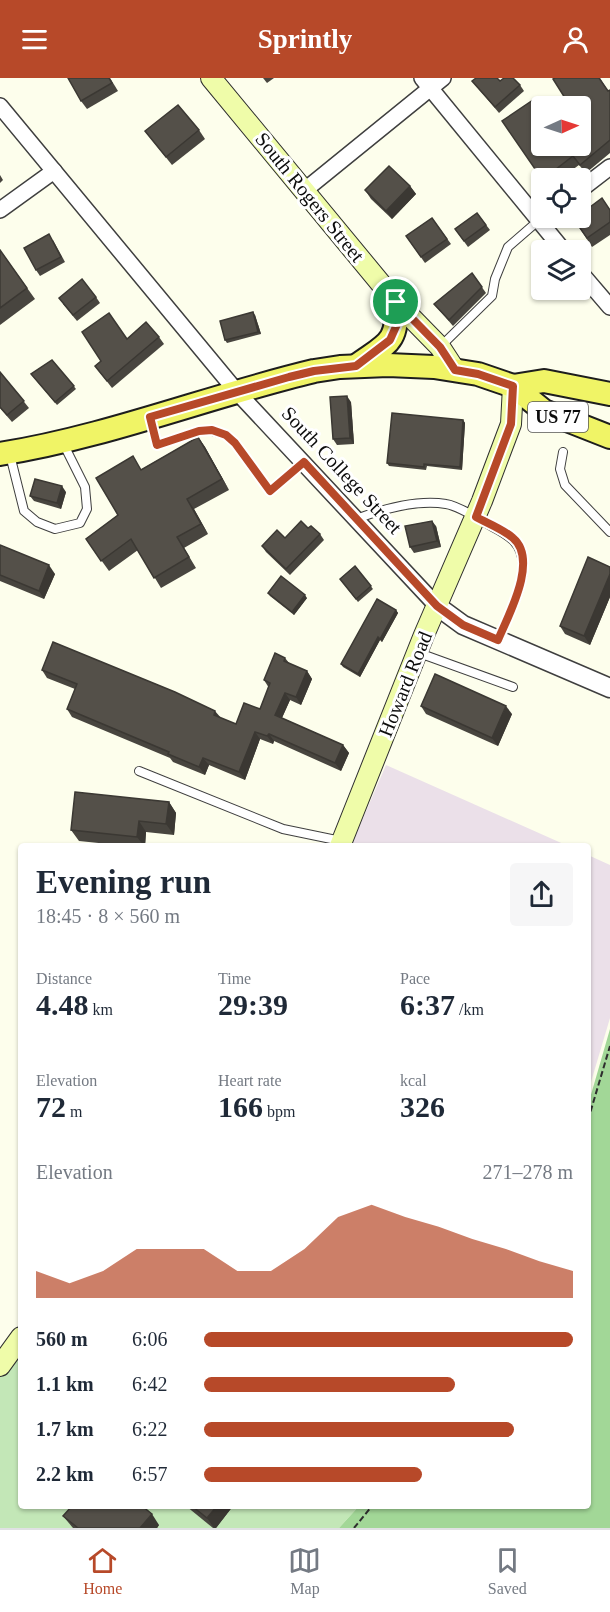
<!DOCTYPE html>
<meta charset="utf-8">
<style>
body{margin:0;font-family:"Times New Roman",serif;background:#f6f6f7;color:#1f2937;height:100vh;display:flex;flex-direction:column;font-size:22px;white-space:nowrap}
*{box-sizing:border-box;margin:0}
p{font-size:20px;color:#747a83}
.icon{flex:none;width:33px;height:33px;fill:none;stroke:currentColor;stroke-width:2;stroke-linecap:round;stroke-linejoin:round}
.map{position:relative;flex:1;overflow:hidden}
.drawer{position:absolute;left:18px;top:765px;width:573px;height:666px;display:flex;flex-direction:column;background:#fff;border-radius:6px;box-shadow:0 2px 4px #0004}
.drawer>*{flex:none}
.needle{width:39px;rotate:87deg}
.tools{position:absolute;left:531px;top:18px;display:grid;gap:12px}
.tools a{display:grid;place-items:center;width:60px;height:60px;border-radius:6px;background:#fff;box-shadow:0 2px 4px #0004;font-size:30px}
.pin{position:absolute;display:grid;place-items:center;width:51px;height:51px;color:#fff;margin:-26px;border:3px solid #fff;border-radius:50%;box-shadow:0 2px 6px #0007}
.round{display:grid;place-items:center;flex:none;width:63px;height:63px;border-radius:6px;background:#f6f6f7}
.summary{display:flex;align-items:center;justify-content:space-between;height:102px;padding:0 18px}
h1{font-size:33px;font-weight:600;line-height:45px}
.metrics{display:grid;grid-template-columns:repeat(3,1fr);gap:9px;height:102px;padding:6px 18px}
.metrics div{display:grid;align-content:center}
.metrics b{font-size:30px;font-weight:600}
.metrics small{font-size:16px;font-weight:400}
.metrics p{font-size:16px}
.chart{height:168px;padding:12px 18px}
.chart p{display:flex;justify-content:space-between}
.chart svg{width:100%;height:108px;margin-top:6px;fill:#b74929;opacity:.7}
ul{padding:0 18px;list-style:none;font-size:20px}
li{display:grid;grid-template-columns:96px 72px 1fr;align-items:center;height:45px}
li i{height:15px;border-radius:8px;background:#b74929}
header{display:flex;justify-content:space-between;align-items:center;height:78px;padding:0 18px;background:#b74929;color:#fff;font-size:27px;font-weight:600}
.menu{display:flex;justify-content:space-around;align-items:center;height:84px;border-top:2px solid #e0e1e3;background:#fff;font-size:16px;color:#747a83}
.menu a{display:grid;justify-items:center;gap:3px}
.menu .on{color:#b74929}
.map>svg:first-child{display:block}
.industrial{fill:#ebe0e9}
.green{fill:#c3e7b7}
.forest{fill:#a2d797}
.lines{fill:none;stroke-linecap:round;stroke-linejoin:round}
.service-casing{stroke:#3f3f3f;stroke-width:10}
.minor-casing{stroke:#3f3f3f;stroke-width:18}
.tertiary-casing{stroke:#3f3f3f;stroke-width:21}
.secondary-casing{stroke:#2e2e2e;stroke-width:22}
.primary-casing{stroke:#1d1d1d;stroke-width:26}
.path{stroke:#2e2e2e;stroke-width:2;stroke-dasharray:6 3;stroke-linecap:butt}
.service{stroke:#fff;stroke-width:8}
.minor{stroke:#fff;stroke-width:15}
.tertiary{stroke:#fff;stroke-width:18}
.secondary{stroke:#effca9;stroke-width:20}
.primary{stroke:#f0f466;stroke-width:22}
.wall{fill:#48453f}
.shaded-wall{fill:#3b3833}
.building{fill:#545049;stroke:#3b3833;stroke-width:1.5}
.route-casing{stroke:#fff;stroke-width:12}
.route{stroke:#b74929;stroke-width:8}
.labels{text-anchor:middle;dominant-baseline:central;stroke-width:6;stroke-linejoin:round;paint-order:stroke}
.shield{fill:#fff;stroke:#555;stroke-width:1.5}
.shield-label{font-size:18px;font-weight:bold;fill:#0c0c0c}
.street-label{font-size:20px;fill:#0c0c0c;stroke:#fff}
</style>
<header><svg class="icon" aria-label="menu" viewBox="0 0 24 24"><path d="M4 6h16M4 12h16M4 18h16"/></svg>Sprintly<svg class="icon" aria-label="person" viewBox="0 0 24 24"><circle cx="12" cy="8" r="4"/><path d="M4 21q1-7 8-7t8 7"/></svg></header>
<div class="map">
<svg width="610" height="1450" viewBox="0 0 610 1450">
<rect width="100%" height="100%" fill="#fdfeec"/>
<g class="industrial">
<polygon points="386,687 568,768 351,768"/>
<polygon points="588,777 610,787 610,940 588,1014"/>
</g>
<polygon class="green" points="21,1258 21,1428 359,1428 339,1450 0,1450 0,1286"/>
<polygon class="forest" points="610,951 610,1450 339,1450 359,1428 588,1428 588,1027"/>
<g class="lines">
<defs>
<g id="service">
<polyline points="441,268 492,218 495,201 508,169 538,143"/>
<polyline points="151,341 157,367 199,353 212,353 226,357 235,365 270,413 304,384"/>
<polyline points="563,374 560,391 565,407 610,454"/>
<polyline points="10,377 24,433 37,444 55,451 80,445 87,431 85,409 63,365"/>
<path d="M356,441C383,431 418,421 446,426C459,428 479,441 491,448C510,458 522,465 523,487C524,509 507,540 499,561"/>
<polyline points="419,575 513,609"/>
<polyline points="139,693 283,751 341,763"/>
</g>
<g id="minor">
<polyline points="422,0 563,172"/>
<polyline points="0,28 237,314 437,528"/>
<polyline points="305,112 443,0"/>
<polyline points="580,112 610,89"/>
<polyline points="0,132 54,93"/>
<polyline points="580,194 610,229"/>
</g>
<polyline id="tertiary" points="437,528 463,547 610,610"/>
<g id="secondary">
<polyline points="211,0 396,224 440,269 455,292"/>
<polyline points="340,768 424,557 482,423 511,346 513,308"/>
<polyline points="0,1288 21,1259"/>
</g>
<g id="primary">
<path d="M356,288C386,266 399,266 396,224"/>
<polyline points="513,308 544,303 610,316"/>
<path d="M0,376C107,359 209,318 314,293L340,289L388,287L434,289L478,296L513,308L544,333L610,359"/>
</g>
</defs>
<use href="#service" class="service-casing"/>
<use href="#minor" class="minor-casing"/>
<use href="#tertiary" class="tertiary-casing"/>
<use href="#secondary" class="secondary-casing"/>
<use href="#primary" class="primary-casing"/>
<g class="path">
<polyline points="588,1042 610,968"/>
<polyline points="354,1450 372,1428"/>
</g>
<use href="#service" class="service"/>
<use href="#minor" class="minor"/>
<use href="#tertiary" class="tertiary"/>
<use href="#secondary" class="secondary"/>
<use href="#primary" class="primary"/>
</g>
<g class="wall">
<polygon points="110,0 118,13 87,31 81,23"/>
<polygon points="263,0 274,0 267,5"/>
<polygon points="555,0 600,0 608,13 610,12 610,75 586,95 579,87 561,100 542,100 542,68 580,68 580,28"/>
<polygon points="472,3 500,3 520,7 524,13 499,35"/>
<polygon points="199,52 205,61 172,87 145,53"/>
<polygon points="0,97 3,102 0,105"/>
<polygon points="410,108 416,116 392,141 371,121 365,112"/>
<polygon points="590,129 610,131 610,157 592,169 573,140"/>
<polygon points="477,135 490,152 468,169 455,151"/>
<polygon points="432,140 451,166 425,185 406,158"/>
<polygon points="53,162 65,184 40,198 36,192"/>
<polygon points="0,172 35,221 0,247"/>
<polygon points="472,195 486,215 453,248 434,226"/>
<polygon points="96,219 100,225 77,243 63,226"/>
<polygon points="255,237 261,256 227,265 225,262"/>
<polygon points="159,259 164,266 112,310 95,288 127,261"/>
<polygon points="52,282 76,311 57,327 31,296"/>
<polygon points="0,294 29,330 12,344 0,330"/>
<polygon points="351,324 354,366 337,367 333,361"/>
<polygon points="463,342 465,345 462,392 427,388 426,392 389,388 387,385"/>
<polygon points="198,359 205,369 229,412 194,431 208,456 184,470 196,490 161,510 138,472 109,493 86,461 118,437 142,391"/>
<polygon points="66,414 61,431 34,423 30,418"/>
<polygon points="436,448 441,469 414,475 410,469"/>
<polygon points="308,450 320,456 324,462 290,497 266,474 262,468 285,460"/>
<polygon points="0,467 55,496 44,521 0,503"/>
<polygon points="355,488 373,511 358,524 340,501"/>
<polygon points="610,489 610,519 590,567 565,556 560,548"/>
<polygon points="268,515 307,520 294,537 270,518"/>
<polygon points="396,532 398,535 382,564 380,562 360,599 343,589 341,586"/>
<polygon points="285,580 290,586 307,593 312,601 301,627 290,622 282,640 343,667 349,675 341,693 274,663 273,666 260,661 245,702 209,687 205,697 173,684 170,680 72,639 67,631 75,611 47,600 42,592 220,640 236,646 260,631 269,610 264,602"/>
<polygon points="421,628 512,636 498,668 426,636"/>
<polygon points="169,724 176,735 174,757 146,754 145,768 128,768 79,763 71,752"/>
<polygon points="186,1428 233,1428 216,1450 213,1450"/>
<polygon points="63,1438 159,1447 157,1450 73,1450"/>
</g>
<g class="shaded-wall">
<polygon points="410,108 416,116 392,141 386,133"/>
<polygon points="253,234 255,237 261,256 258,254"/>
<polygon points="347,318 351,324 354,366 350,360"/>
<polygon points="463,342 465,345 462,392 460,389"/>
<polygon points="198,359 205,369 229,412 222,401"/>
<polygon points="62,408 66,414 61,431 57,425"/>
<polygon points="187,421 194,431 208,456 201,446"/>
<polygon points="432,443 436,448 441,469 437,463"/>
<polygon points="49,487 55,496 44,521 39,513"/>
<polygon points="610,496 610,519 590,567 584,558"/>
<polygon points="305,517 307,520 294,537 292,534"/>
<polygon points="396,532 398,535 382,564 380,561"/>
<polygon points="378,559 380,562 360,599 358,596"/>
<polygon points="307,593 312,601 301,627 296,619"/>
<polygon points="285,615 290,622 280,644 275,637"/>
<polygon points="506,628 512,636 498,668 492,660"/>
<polygon points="215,633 221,640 214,637"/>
<polygon points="255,654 260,661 245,702 239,694"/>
<polygon points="269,656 274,663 273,666 267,658"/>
<polygon points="343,667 349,675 341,693 335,685"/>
<polygon points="203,680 209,687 205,697 199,689"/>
<polygon points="169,724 176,735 174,757 166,746"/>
<polygon points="139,743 146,754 145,768 144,768 137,759"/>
<polygon points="217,1428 233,1428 216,1450 214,1450 207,1440"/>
<polygon points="152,1436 159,1447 157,1450 140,1450"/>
</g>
<g class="building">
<polygon points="68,0 109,0 112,5 81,23"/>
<polygon points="476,0 497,0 500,3 504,0 513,0 520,7 495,29 472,3"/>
<polygon points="555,0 599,0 608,13 610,12 610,62 580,87 573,78 555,92 561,100 542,100 542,101 502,43 533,22 542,34 542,68 580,68 580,28 570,28 553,1"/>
<polygon points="178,27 199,52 166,79 145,53"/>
<polygon points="389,88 410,108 386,133 365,112"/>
<polygon points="582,117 590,129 602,120 610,132 610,144 587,160 573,140 580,140 580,118"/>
<polygon points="477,135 486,147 464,163 455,151"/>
<polygon points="432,140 447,161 421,179 406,158"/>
<polygon points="49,156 61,179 36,192 24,170"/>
<polygon points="0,172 27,210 0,230"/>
<polygon points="472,195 482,209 449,242 434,226"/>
<polygon points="82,201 96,219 73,237 59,220"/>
<polygon points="253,234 258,254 225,262 220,243"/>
<polygon points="109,235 127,261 146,244 159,259 107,303 95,288 101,283 82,254"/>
<polygon points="52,282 74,308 55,324 31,296"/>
<polygon points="0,294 24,323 7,337 0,329"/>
<polygon points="347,318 350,360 333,361 330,319"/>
<polygon points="392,335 463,342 460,389 424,386 424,389 387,385"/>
<polygon points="198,359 222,401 187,421 201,446 177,459 189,479 154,500 131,461 101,483 86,461 118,437 96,400 133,378 141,392"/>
<polygon points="35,401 62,408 57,425 30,418"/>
<polygon points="301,443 308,450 311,448 320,456 286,491 262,468 277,452 285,460"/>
<polygon points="432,443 437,463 410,469 405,448"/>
<polygon points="0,467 49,487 39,513 0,497"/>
<polygon points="588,479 610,489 610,496 584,558 560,548"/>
<polygon points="355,488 371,508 356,521 340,501"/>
<polygon points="281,498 305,517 292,534 268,515"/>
<polygon points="377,521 396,532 380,561 378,559 358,596 341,586"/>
<polygon points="53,564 175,614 215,633 214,637 236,646 244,625 260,631 270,605 264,602 275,575 285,580 284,583 307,593 296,619 285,615 275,637 343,667 335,685 269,656 267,658 255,654 239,694 203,680 199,689 168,676 169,674 67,631 77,606 42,592"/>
<polygon points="435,596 506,628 492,660 421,628"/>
<polygon points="75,714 169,724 166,746 139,743 137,759 71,752"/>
<polygon points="72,1428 142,1428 152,1436 140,1450 78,1450 63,1438"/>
<polygon points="192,1428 217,1428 207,1440"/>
</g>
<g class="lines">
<defs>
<path id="route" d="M396,224L440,269L455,292L478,296L513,308L511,346L476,439C487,445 503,451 513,460C539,482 508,538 498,562L463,547L437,528L304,384L270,413L235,365L226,357L212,352L199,353L157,367L150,339L289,299L314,293L356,288L390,262L398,244Z"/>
</defs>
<use href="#route" class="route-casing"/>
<use href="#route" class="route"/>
</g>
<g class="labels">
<rect class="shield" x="528" y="324" width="60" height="30" rx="4.5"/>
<g class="shield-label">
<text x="558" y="339">US 77</text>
</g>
<g class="street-label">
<text transform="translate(310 119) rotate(51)">South Rogers Street</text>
<text transform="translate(342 392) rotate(47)">South College Street</text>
<text transform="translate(405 606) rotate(-68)">Howard Road</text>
</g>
</g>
</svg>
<div class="tools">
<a><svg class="needle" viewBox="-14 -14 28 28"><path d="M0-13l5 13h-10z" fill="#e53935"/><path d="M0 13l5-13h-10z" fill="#747a83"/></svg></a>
<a><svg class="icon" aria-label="locate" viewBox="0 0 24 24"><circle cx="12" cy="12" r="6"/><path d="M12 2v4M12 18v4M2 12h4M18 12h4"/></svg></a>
<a><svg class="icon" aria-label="layers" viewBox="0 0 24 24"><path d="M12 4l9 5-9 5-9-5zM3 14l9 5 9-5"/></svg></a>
</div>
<div class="pin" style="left:396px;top:224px;background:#1e9e55"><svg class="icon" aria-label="arrive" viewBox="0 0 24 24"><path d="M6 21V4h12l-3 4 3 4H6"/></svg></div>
<section class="drawer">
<div class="summary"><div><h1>Evening run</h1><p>18:45 · 8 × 560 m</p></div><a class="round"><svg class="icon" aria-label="share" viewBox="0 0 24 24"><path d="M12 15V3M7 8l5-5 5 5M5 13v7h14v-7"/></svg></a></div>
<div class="metrics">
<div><p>Distance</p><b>4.48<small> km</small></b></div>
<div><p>Time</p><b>29:39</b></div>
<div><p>Pace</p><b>6:37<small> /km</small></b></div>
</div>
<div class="metrics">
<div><p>Elevation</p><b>72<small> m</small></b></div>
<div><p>Heart rate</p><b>166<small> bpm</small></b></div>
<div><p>kcal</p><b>326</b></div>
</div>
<div class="chart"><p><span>Elevation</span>271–278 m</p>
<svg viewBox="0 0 160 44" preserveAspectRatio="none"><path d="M0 44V33L10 38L20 33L30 24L40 24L50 24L60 33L70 33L80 24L90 11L100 6L110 11L120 15L130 20L140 24L150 29L160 33V44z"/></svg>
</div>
<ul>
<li><b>560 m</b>6:06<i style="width:100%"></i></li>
<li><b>1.1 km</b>6:42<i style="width:68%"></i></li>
<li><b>1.7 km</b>6:22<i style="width:84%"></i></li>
<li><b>2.2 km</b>6:57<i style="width:59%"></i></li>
</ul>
</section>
</div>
<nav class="menu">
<a class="on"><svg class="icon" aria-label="home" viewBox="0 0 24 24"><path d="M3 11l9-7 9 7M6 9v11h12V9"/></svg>Home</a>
<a><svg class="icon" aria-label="map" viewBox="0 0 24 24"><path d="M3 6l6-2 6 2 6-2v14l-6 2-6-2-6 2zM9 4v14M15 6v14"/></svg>Map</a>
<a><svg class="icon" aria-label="saved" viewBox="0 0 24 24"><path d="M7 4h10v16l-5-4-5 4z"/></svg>Saved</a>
</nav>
